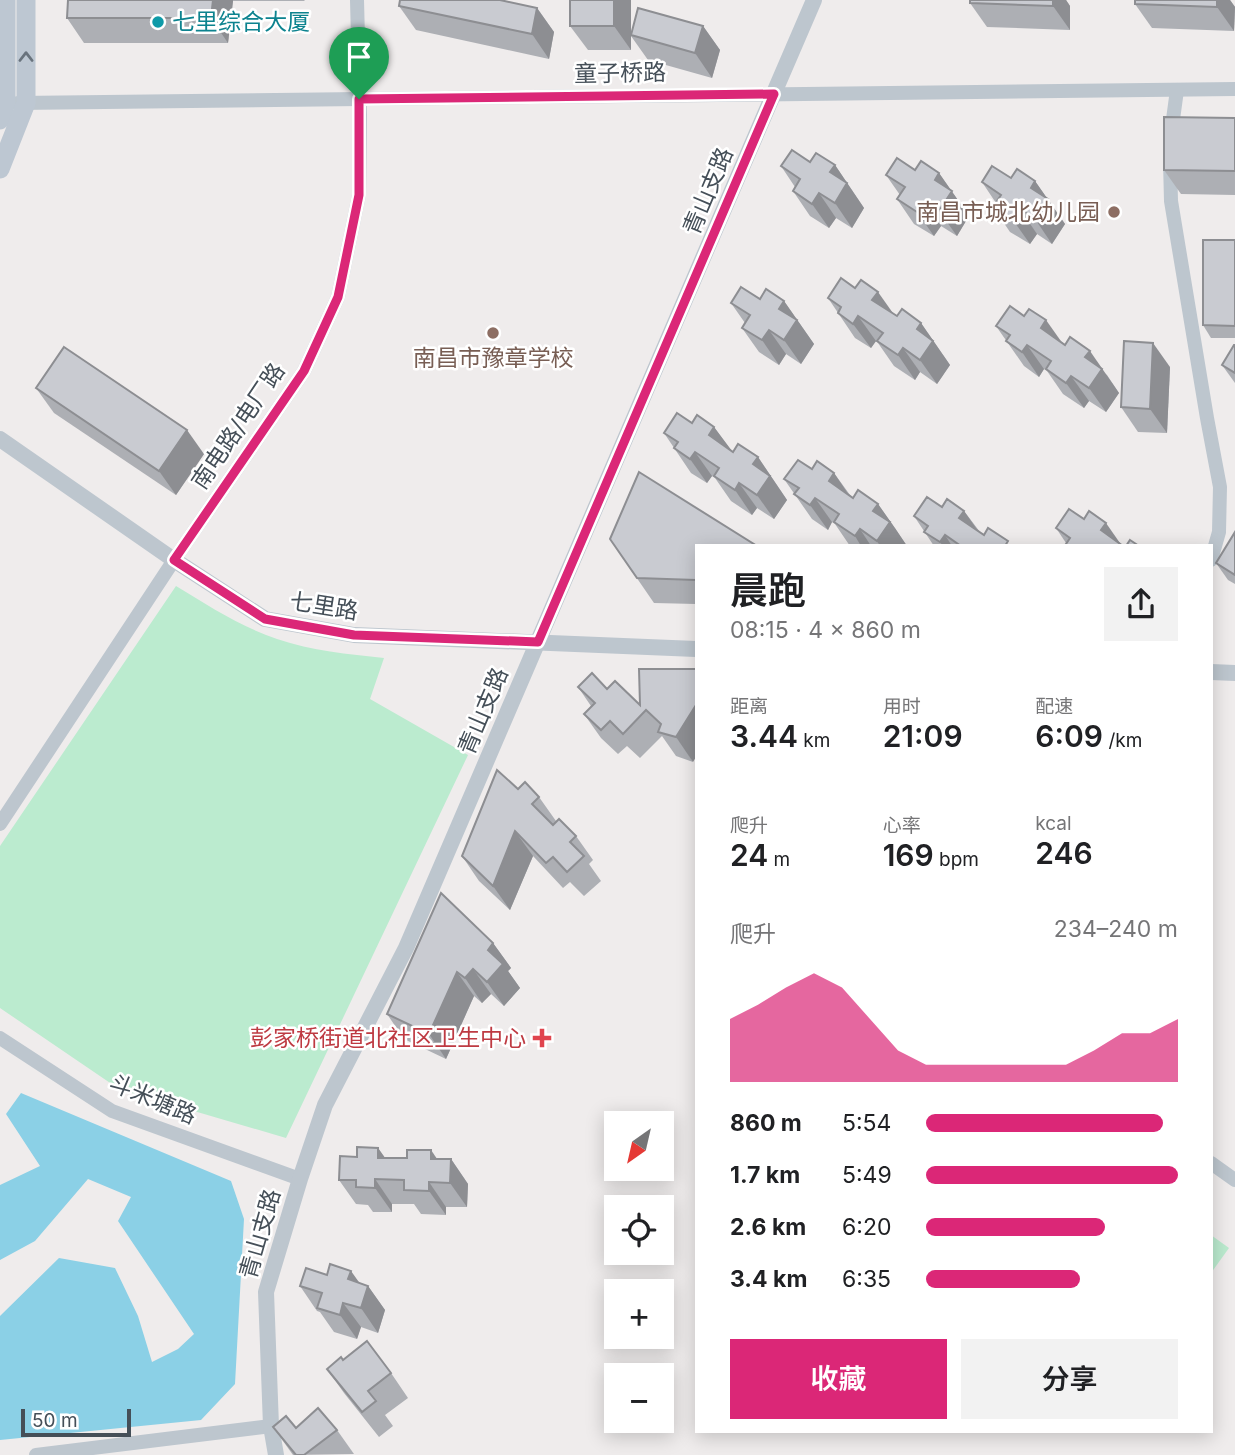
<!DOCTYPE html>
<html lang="zh">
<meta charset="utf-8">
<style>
body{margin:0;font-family:Inter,"Noto Sans SC",sans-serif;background:#f2f2f2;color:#202124;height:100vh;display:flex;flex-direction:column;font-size:26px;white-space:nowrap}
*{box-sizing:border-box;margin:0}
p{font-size:23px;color:#757577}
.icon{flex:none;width:38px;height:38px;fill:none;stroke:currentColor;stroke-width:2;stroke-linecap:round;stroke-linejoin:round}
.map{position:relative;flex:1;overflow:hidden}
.panel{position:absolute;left:695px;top:544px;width:518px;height:889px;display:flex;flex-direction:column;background:#fff;border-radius:0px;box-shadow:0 4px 18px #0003}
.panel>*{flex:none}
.needle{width:46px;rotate:214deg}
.tools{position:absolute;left:604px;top:1111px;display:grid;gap:14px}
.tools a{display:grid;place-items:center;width:70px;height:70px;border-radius:0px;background:#fff;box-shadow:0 4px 18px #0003;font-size:35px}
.scale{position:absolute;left:21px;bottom:18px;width:110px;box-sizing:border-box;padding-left:7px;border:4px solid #454f58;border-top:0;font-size:19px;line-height:24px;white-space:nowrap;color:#454f58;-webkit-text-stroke:5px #fff;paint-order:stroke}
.pin{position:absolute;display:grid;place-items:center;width:60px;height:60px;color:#fff;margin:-72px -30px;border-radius:50% 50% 50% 0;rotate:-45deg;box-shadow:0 0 7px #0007}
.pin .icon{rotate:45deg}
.round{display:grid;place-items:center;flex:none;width:74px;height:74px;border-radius:0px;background:#f2f2f2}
.overview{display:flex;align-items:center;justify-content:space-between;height:119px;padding:0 35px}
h1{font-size:38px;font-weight:600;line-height:52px}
.figures{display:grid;grid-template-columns:repeat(3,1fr);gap:10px;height:119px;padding:7px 35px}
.figures div{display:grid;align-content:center}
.figures b{font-size:30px;font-weight:600}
.figures small{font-size:19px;font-weight:400}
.figures p{font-size:19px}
.chart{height:196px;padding:14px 35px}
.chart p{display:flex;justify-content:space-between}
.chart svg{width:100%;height:126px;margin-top:7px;fill:#db2777;opacity:.7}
.action{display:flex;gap:14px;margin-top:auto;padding:14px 35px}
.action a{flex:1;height:80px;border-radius:0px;background:#db2777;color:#fff;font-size:28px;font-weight:600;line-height:80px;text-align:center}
.action a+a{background:#f2f2f2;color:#202124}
ul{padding:0 35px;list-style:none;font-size:23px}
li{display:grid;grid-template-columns:112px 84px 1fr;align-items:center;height:52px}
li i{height:18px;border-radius:9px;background:#db2777}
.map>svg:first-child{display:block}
.green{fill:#bbebcf}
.water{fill:#8bd0e6}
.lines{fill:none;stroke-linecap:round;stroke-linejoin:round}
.minor{stroke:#bdc6ce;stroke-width:14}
.tertiary{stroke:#bdc6ce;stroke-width:16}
.secondary{stroke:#bdc7d2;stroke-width:19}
.wall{fill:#adafb4}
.shaded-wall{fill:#8d8e92}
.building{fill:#c9cbd1;stroke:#8d8e92;stroke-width:2}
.oneway{stroke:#69737d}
.route-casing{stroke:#fff;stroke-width:14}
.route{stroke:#db2777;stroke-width:9}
.culture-dot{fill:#0f9aa8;stroke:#fff;stroke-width:2.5}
.education-dot{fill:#8d6e63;stroke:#fff;stroke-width:2.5}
.health-dot{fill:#e0444e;stroke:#fff;stroke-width:2.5}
.labels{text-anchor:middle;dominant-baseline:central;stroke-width:5;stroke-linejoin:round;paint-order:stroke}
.culture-label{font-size:23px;fill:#0d838f;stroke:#fff;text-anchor:start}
.street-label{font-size:23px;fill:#454f58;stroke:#fff}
.education-label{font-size:23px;fill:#785e54;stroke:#fff;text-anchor:end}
.health-label{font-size:23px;fill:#be3a42;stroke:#fff;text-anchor:end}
</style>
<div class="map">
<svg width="1235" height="1455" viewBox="0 0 1235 1455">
<rect width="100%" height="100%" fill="#efecec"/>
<g class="green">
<path d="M176,586C209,606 241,627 277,639C312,651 348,654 384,658L370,699L468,755L286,1138L119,1089L0,1008V846Z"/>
<polygon points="1211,1235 1229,1248 1211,1273"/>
</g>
<polygon class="water" points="21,1093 231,1181 244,1219 235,1384 201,1420 0,1440 0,1316 59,1258 115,1268 138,1316 152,1362 178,1349 194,1334 118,1221 131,1197 88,1179 35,1241 0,1260 0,1185 40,1166 6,1114"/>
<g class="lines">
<g class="minor">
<polyline points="18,103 1235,89"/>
<polyline points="1171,134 1177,90"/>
<polyline points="1170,161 1171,201 1207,418 1220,487 1219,532 1211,560"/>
<polyline points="0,824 174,560 304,371 338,297 359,195 360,115 357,0"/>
<polyline points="0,1038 112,1111 300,1179"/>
<polyline points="1211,1163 1235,1180"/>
<polyline points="36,1455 271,1426"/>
</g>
<g class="tertiary">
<polyline points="0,439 174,560 265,619 354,635 696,649"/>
<polyline points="1211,672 1235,673"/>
<polyline points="276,1455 271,1426 266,1292 300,1179 325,1105 406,948 814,0"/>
</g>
<g class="secondary">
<polyline points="0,120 6,103 6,0"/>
<polyline points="0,169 26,103 26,0"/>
</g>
</g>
<g class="wall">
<polygon points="68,0 305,0 304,1 233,1 228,43 84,43 67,18"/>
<polygon points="570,0 631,0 631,34 703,26 720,50 712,78 648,60 631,36 631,50 588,50 570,26"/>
<polygon points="970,0 1066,0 1070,6 1070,30 987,27 970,3"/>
<polygon points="1135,0 1230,0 1235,7 1234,31 1152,28 1135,4"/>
<polygon points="399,6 537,8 554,32 549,59 416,30"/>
<polygon points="1235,118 1235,195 1181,194 1164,170"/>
<polygon points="810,162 835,165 864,208 852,228 836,218 829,228 810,216 793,191 795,187 781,166"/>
<polygon points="915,170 939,173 969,216 957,236 941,226 934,236 914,224 897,199 900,195 886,175"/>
<polygon points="1011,178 1035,181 1065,224 1052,244 1037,234 1030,244 1010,232 993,207 996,203 982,182"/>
<polygon points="1235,240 1235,338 1211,338 1203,325"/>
<polygon points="828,298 893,314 897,316 921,323 950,365 937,384 920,372 915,380 894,366 878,343 876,341 871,348 855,338"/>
<polygon points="760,299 784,301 814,344 801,364 786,354 779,365 759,352 742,328 745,323 731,303"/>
<polygon points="996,326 1062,342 1107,375 1119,393 1106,412 1089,401 1084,408 1063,394 1047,371 1044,369 1039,377 1024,366"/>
<polygon points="1235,345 1235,383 1222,365"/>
<polygon points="1170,367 1167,433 1138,432 1121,407"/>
<polygon points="36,388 204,454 176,495 54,413"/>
<polygon points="692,423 714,427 730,449 733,452 758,457 787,500 774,519 757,508 752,515 731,501 715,478 712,476 707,483 691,473 664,433"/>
<polygon points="812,469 834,473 850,495 853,498 878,504 907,546 850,546 835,524 832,522 828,530 812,519 784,479"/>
<polygon points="942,507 964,511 980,532 984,535 1011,546 934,546 914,516"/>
<polygon points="1056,528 1122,545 1123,546 1068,546"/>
<polygon points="1235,532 1235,584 1228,580 1216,563"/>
<polygon points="610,539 696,546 696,604 654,603"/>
<polygon points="639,669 693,762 676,756 662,736 640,758 627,746 618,754 601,738 584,714 591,706 578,687 607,689 640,705"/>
<polygon points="518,789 539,797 556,821 576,836 593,860 589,864 601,881 584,896 570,882 563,888 533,856 510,910 479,881 462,856"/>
<polygon points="493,943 511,968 508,971 520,988 504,1006 491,994 482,1003 474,996 446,1059 404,1039 387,1014"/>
<polygon points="378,1148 385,1158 451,1159 468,1184 467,1207 446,1207 446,1215 421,1214 414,1204 392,1204 392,1212 373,1212 368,1205 356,1204 339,1180 357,1157"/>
<polygon points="327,1275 368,1286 385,1310 378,1333 361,1327 357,1339 334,1332 320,1312 317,1311 300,1286"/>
<polygon points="343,1360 391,1373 408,1398 385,1415 393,1426 379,1437 344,1393 327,1369"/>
<polygon points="273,1427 337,1430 354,1454 293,1455"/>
</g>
<g class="shaded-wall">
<polygon points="213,0 233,0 233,1 228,43 211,18"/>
<polygon points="614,0 631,0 631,50 614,26"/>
<polygon points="1053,0 1066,0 1070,6 1070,30 1053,6"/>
<polygon points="1217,0 1230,0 1235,7 1234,31 1217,7"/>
<polygon points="537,8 554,32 549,59 532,34"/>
<polygon points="703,26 720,50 712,78 695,53"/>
<polygon points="835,165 864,208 852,228 835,203 830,172"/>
<polygon points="939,173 969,216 957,236 939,211 935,180"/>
<polygon points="1035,181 1065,224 1052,244 1035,219 1031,188"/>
<polygon points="819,193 836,218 829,228 812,204"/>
<polygon points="924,202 941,226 934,236 917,212"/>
<polygon points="1020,209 1037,234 1030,244 1013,220"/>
<polygon points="878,292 895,316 872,300"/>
<polygon points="784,301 814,344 801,364 784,340 779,309"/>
<polygon points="858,316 876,341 871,348 853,324"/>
<polygon points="1046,320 1063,344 1041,328"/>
<polygon points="921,323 950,365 937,384 920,360 917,329"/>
<polygon points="769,330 786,354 779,365 762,340"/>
<polygon points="1153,343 1170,367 1167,433 1150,409"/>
<polygon points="1027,345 1044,369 1039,377 1022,352"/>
<polygon points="903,348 920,372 915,380 898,355"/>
<polygon points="1090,351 1119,393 1106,412 1089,388 1085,357"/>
<polygon points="1071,376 1089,401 1084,408 1066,383"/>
<polygon points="714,427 732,451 709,435"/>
<polygon points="187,430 204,454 176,495 159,471"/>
<polygon points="695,452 712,476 707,483 690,459"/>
<polygon points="758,457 787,500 774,519 757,495 753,464"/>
<polygon points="834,473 851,498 829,481"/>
<polygon points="739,483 757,508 752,515 735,490"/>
<polygon points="815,498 832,522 828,530 810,505"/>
<polygon points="878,504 895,528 907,546 880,546 877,541 873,511"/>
<polygon points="964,511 981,535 959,518"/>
<polygon points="1106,523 1122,546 1101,530"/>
<polygon points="860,529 871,546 861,546 855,536"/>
<polygon points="945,535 952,546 943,546 940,542"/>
<polygon points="696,705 696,757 693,762 676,737"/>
<polygon points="515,831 533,856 510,910 493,886"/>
<polygon points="493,943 511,968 508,971 520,988 504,1006 487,982 488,950"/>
<polygon points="473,969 491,994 482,1003 465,978"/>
<polygon points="457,972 474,996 446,1059 429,1034"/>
<polygon points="378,1148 395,1172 378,1158"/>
<polygon points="431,1150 448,1175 448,1183 431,1159"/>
<polygon points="451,1159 468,1184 467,1207 450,1183"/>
<polygon points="375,1179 392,1204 392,1212 375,1188"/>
<polygon points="429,1182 446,1207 446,1215 429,1191"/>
<polygon points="351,1271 366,1292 368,1286 385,1310 378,1333 361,1308 348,1279"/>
<polygon points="343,1303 361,1327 357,1339 340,1315"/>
</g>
<g class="building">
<polygon points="68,0 213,0 211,18 67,18"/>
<polygon points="400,0 500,0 537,8 532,34 399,6"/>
<rect x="570" y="0" width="44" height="26"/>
<polygon points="970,0 1053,0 1053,6 970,3"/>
<polygon points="1135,0 1217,0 1217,7 1135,4"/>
<polygon points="638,8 703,26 695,53 631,35"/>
<polygon points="1164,117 1235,118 1235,171 1164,170"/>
<polygon points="792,150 810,162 816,153 835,165 830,172 847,183 835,203 819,193 812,204 793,191 800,179 781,166"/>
<polygon points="897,158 915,170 921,161 939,173 935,180 952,191 939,211 924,202 917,212 897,199 905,187 886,175"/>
<polygon points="992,166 1011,178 1017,169 1035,181 1031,188 1048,199 1035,219 1020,209 1013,220 993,207 1001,195 982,182"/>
<polygon points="1203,240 1235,240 1235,326 1203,325"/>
<polygon points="841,278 855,288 861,280 878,292 872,300 897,316 902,309 921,323 917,329 933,341 920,360 903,348 898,355 877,341 883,333 858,316 853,324 838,313 841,307 828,298"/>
<polygon points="741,287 760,299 766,289 784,301 779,309 797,320 784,340 769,330 762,340 742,328 750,315 731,303"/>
<polygon points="1010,306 1024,316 1029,309 1046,320 1041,328 1065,345 1070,337 1090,351 1085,357 1102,369 1089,388 1071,376 1066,383 1046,369 1051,361 1027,345 1022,352 1006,341 1010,335 996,326"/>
<polygon points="1124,341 1153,343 1150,409 1121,407"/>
<polygon points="1234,345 1235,345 1235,373 1222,365"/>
<polygon points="64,347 187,430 159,471 36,388"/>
<polygon points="677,413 692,423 697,415 714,427 709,435 733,452 738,444 758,457 753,464 770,476 757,495 739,483 735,490 714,476 719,468 695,452 690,459 674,448 678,442 664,433"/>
<polygon points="798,460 812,469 817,461 834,473 829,481 853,498 858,490 878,504 873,511 890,522 877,541 860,529 855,536 834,522 839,514 815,498 810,505 794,494 799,488 784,479"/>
<polygon points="639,472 757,546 696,546 696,580 637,578 610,539"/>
<polygon points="927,497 942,507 947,499 964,511 959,518 984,535 988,528 1008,541 1005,546 961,546 945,535 940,542 924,532 928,526 914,516"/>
<polygon points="1069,509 1084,519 1089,511 1106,523 1101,530 1123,546 1069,546 1066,544 1070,538 1056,528"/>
<polygon points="1235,532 1235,575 1216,563"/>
<polygon points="1130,540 1139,546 1126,546"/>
<polygon points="639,669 696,669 696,705 676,737 658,732 661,724 646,710 623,734 610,721 601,730 584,714 595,703 578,687 592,673 607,689 615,681 640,705"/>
<polygon points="497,770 518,789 525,782 539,797 532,804 553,825 559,819 576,836 570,842 584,856 567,872 553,857 546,863 515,831 493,886 462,856"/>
<polygon points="441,893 493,943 488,950 503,964 487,982 473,969 465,978 457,972 429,1034 387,1014"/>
<polygon points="357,1147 378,1148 378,1158 407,1158 407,1150 431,1150 431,1159 451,1159 450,1183 429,1182 429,1191 404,1190 404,1180 375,1179 375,1188 356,1187 356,1180 339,1180 340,1156 357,1157"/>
<polygon points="330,1264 351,1271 348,1279 368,1286 361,1308 343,1303 340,1315 317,1308 322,1293 300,1286 306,1268 327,1275"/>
<polygon points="367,1341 391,1373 368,1391 376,1401 362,1412 327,1369 341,1357 343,1360"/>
<polygon points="318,1408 337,1430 304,1455 296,1455 273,1427 286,1416 296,1428"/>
</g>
<defs><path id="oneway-chevron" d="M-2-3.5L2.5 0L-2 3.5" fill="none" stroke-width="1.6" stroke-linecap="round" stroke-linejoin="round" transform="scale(1.75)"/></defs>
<use class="oneway" href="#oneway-chevron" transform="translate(26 57) rotate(-90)"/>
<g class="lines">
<defs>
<polygon id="route" points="774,94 538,642 354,635 265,619 174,560 304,371 338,297 359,195 359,99"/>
</defs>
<use href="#route" class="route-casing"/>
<use href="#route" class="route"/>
</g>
<circle class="culture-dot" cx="158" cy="22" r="7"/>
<g class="education-dot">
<circle cx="1114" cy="212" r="7"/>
<circle cx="493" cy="333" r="7"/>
</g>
<path class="health-dot" d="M538.5 1027.5h7v7h7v7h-7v7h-7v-7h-7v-7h7z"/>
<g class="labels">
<g class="culture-label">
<text x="172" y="22">七里综合大厦</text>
</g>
<g class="street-label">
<text transform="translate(620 73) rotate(-1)">童子桥路</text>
<text transform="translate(708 191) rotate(-67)">青山支路</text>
<text transform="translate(238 426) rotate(-56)">南电路/电厂路</text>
<text transform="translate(324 606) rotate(9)">七里路</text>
<text transform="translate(483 711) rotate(-67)">青山支路</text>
<text transform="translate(153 1099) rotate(23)">斗米塘路</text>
<text transform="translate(260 1234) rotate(-74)">青山支路</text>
</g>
<g class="education-label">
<text x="1100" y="212">南昌市城北幼儿园</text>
<text x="493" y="358" text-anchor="middle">南昌市豫章学校</text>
</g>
<g class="health-label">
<text x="526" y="1038">彭家桥街道北社区卫生中心</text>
</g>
</g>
</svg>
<div class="tools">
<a><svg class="needle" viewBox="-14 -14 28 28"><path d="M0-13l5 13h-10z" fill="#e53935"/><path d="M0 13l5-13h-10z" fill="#757577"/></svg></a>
<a><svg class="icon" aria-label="locate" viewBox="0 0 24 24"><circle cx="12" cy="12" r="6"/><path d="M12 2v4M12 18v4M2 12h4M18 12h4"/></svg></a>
<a>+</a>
<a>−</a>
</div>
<div class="scale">50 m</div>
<div class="pin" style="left:359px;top:99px;background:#1e9e55"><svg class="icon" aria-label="arrive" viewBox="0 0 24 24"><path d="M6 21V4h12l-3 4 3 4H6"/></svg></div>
<section class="panel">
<div class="overview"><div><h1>晨跑</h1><p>08:15 · 4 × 860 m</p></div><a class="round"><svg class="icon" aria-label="share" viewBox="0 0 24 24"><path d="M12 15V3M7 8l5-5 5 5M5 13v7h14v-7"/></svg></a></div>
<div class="figures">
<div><p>距离</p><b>3.44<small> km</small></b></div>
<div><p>用时</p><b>21:09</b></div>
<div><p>配速</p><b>6:09<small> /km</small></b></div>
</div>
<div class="figures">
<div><p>爬升</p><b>24<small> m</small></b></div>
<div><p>心率</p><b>169<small> bpm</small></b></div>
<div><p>kcal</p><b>246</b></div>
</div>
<div class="chart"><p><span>爬升</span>234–240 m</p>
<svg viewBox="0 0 160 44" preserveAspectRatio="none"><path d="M0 44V22L10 17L20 11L30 6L40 11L50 22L60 33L70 38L80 38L90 38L100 38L110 38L120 38L130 33L140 27L150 27L160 22V44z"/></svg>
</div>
<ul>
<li><b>860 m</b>5:54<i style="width:94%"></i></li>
<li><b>1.7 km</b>5:49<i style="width:100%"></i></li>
<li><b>2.6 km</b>6:20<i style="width:71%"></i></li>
<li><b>3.4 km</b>6:35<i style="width:61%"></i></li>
</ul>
<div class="action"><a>收藏</a><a>分享</a></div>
</section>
</div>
